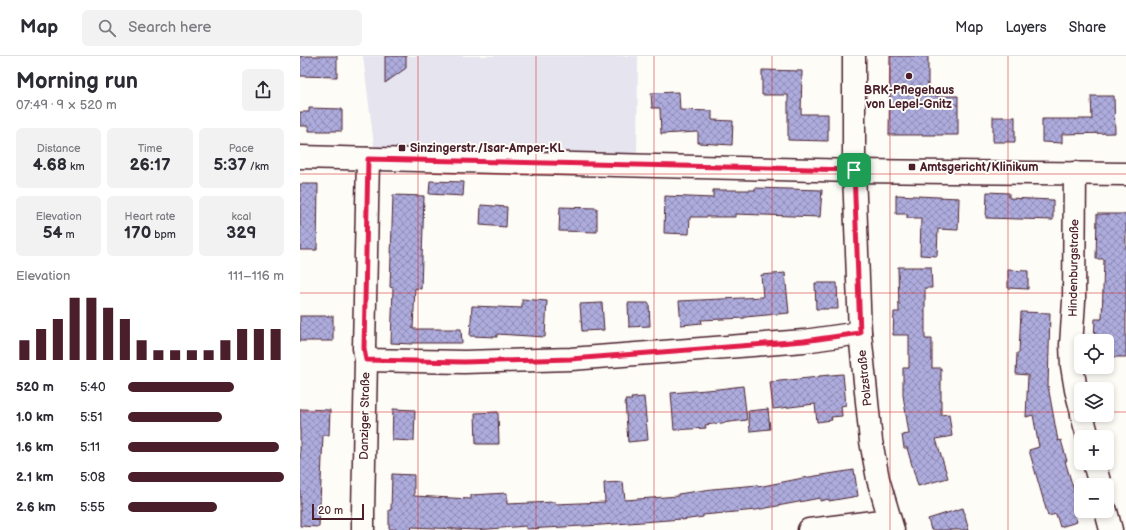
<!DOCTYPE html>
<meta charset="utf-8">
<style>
body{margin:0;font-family:"Balsamiq Sans",sans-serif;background:#f2f2f3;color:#2b2b33;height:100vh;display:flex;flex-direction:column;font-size:15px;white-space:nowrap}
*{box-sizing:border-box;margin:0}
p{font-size:13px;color:#7c7c81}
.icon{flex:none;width:22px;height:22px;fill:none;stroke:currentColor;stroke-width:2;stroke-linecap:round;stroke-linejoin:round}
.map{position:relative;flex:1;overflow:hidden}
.side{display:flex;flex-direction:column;background:#fff;width:300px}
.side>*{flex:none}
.controls{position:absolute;left:774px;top:278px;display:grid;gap:8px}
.controls a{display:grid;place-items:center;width:40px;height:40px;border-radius:6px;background:#fff;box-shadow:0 2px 6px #0003;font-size:20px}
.scale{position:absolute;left:12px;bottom:10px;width:52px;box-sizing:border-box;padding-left:4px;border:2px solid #4a1f2b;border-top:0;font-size:11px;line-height:14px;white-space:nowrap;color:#4a1f2b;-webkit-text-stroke:3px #fdfcf7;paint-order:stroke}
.pin{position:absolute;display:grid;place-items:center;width:34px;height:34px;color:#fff;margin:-17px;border-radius:8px;box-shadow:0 2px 6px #0006}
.round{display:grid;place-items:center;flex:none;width:42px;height:42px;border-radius:6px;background:#f2f2f3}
.headline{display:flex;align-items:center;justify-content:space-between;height:68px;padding:0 16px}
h1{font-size:22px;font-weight:700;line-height:30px}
.figures{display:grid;grid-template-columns:repeat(3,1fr);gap:6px;height:68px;padding:4px 16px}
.figures div{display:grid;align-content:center;border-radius:6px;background:#f2f2f3;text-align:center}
.figures b{font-size:17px;font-weight:700}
.figures small{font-size:11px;font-weight:400}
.figures p{font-size:11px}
.chart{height:112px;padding:8px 16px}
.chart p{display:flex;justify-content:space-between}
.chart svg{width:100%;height:72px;margin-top:4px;stroke:#4a1f2b;stroke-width:6}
ul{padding:0 16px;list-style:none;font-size:13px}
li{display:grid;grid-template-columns:64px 48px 1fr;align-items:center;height:30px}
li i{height:10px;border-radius:5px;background:#4a1f2b}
header{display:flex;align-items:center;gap:24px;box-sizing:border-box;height:56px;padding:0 20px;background:#fff;border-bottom:1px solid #e1e1e2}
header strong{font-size:19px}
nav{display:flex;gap:22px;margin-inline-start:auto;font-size:14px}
.search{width:280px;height:36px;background:#f2f2f3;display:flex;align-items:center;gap:10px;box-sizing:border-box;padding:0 14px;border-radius:6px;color:#7c7c81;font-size:15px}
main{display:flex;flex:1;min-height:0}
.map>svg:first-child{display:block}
.built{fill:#e5e4ef}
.building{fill:url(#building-cross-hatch);stroke:#4a1f2b}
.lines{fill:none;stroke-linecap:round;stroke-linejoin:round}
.minor-casing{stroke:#4a1f2b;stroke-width:25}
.minor{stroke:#fdfcf7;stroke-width:22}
.route-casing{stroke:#fff;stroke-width:8}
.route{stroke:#e11d48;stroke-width:5}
.grid{fill:none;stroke:#d62828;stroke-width:1;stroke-opacity:0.55}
.poi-dot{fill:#4a1f2b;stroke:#fdfcf7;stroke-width:1.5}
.labels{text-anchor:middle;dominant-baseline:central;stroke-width:4;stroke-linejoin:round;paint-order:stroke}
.poi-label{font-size:12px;font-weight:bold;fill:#4a1f2b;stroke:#fdfcf7;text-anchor:start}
.street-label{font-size:12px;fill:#4a1f2b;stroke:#fdfcf7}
</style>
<header>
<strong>Map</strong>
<div class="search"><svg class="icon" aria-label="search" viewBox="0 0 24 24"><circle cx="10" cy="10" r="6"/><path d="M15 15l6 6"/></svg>Search here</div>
<nav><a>Map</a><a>Layers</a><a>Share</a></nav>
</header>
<main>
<section class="side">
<div class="headline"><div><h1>Morning run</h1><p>07:49 · 9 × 520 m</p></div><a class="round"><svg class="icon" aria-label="share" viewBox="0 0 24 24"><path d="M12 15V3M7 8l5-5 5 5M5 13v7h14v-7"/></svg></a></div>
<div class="figures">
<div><p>Distance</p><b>4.68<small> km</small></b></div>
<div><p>Time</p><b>26:17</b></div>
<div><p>Pace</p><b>5:37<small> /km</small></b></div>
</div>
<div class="figures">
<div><p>Elevation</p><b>54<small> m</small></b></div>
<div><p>Heart rate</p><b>170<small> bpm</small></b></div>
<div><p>kcal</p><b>329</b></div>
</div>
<div class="chart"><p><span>Elevation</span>111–116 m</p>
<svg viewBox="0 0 160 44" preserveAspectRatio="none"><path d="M5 44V32M15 44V25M25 44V19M35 44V6M45 44V6M55 44V12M65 44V19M75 44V32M85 44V38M95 44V38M105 44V38M115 44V38M125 44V32M135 44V25M145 44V25M155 44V25"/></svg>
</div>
<ul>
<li><b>520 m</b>5:40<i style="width:68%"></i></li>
<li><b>1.0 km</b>5:51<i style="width:60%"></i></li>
<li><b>1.6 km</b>5:11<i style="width:97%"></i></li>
<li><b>2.1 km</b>5:08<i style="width:100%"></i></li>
<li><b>2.6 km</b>5:55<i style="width:57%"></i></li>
</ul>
</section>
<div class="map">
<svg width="826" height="474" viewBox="0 0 826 474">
<defs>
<pattern id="building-cross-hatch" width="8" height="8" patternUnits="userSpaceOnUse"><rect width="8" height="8" fill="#adacdd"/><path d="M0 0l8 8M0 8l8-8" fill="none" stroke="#8f8bb3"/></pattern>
</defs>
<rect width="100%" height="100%" fill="#fdfcf7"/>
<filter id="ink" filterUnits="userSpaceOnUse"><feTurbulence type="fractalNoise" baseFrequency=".025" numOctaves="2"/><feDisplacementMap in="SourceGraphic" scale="8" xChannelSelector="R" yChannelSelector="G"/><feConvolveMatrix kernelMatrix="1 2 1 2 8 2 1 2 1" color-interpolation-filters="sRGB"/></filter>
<g filter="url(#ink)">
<polygon class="built" points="63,0 338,0 337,102 75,97"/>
<g class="building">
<polygon points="0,0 37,0 37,21 0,20"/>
<polygon points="85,0 106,0 106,12 85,27"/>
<polygon points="590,0 628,0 628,40 658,40 658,79 589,79"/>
<polygon points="462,14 502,15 501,58 528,58 528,85 488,84 488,39 462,39"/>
<polygon points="379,36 380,54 412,55 412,64 433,65 432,89 398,87 398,76 361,78 360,52 352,52 351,37"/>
<polygon points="791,40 814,40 815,77 762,78 762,87 742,86 742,63 792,63"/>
<polygon points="9,52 42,53 42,75 9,75 9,70 0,70 0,56 9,56"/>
<rect x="693" y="61" width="22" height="25"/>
<polygon points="130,125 164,126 163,140 129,138"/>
<polygon points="0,128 18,128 17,194 0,194"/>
<polygon points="455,132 522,134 520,161 435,158 435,161 390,161 389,178 364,177 365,140 413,142 413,134 455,134"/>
<polygon points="687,136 709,137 709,142 753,144 753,164 686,162"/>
<polygon points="93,139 124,140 121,233 115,232 113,273 161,273 162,287 112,287 112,288 91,287 93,232 90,231"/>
<polygon points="596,139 659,142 658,174 638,173 637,200 620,199 621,162 607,162 607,158 596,158"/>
<polygon points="181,149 207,151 206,171 180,169"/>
<polygon points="260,151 297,152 297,176 259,175"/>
<polygon points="797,158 826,158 826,301 807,301 807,285 794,285 795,263 802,263 804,203 796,203"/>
<polygon points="598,211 631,211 632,232 625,232 625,283 632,283 632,312 641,312 641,359 649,358 652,380 636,383 648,422 618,430 607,392 604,392 602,379 609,378 603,339 603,312 609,312 609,279 593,279 594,256 599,256"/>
<polygon points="708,214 728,215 728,233 708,232"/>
<polygon points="485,217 489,257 445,261 445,262 401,264 402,267 381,269 379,245 463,241 461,219"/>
<polygon points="515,227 537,227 538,253 516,253"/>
<polygon points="222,243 247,245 245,281 197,278 197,281 170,280 172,250 222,252"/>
<polygon points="302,247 304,274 282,275 280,248"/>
<polygon points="328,247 349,247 350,270 329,271"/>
<polygon points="721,256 750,257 748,330 758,385 761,384 767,405 765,405 779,451 773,453 777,466 760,471 756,458 748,460 729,394 739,391 733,359 726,361 728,319 716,318 717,297 719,297"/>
<rect x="0" y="260" width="33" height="25"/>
<polygon points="543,318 546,349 541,350 542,360 531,361 532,364 517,366 515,348 473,353 470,326 519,321 519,320"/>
<polygon points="443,330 447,364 405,369 406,372 374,374 371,337 418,333"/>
<polygon points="344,341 348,384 328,386 325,344 332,344 331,342"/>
<polygon points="0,353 30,354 29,379 23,379 19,471 0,470"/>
<polygon points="93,353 115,354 114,385 92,384"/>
<polygon points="468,353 470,373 450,375 448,355"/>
<polygon points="198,356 199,388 176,388 175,357"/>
<polygon points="554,414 558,440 529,445 529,443 520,445 520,442 456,454 403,459 403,461 382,464 382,463 302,469 226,473 226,470 177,474 112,471 111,474 89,473 89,454 91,454 92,418 114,419 114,440 171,443 171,439 207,437 207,448 255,446 255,448 305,446 304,427 323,426 325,444 378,440 378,438 412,433 458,429 458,431 503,422"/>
<polygon points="663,452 669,474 631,474 628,463"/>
</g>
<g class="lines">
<defs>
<g id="minor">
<polyline points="554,0 554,115 560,277 571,385 578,423 593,474"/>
<polyline points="0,101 554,115 826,118"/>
<polyline points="775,117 774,245 771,289 772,310 776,334 781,353"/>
<polyline points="66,304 164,306 271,303 504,285 560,277"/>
<polyline points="782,359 788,381"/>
<polyline points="794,407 800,429"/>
<polyline points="806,455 811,474"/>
<polyline points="63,474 63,456 66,304 64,292 68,103"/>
<polyline points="509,474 589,464"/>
</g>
</defs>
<use href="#minor" class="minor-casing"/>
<use href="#minor" class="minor"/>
</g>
</g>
<g class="lines" filter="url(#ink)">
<defs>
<polygon id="route" points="68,103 554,114 560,277 504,285 271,303 164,306 66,304 64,292"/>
</defs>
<use href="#route" class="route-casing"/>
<use href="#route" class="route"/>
</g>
<path class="grid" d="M118,0V474M236,0V474M354,0V474M472,0V474M590,0V474M708,0V474M0,118H826M0,237H826M0,356H781M807,356H826"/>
<g class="poi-dot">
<circle cx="609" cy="20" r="4"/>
<rect x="98" y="88" width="8" height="8" rx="2"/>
<rect x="608" y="107" width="8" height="8" rx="2"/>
</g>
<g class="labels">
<g class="poi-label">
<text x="609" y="34" text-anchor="middle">BRK-Pflegehaus<tspan x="609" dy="14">von Lepel-Gnitz</tspan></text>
<text x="110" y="92">Sinzingerstr./Isar-Amper-KL</text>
<text x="620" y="111">Amtsgericht/Klinikum</text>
</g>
<g class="street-label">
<text transform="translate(774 212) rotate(-89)">Hindenburgstraße</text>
<text transform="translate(565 322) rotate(-96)">Polzstraße</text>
<text transform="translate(65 360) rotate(-89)">Danziger Straße</text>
</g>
</g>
</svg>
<div class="controls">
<a><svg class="icon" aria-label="locate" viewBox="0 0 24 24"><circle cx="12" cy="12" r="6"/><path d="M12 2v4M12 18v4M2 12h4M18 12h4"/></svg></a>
<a><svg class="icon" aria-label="layers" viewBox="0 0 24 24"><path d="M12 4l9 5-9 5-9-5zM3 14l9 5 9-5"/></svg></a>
<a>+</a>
<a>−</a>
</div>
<div class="scale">20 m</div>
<div class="pin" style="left:554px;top:114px;background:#1e9e55"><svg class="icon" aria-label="arrive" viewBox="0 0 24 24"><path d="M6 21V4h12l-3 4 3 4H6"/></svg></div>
</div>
</main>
